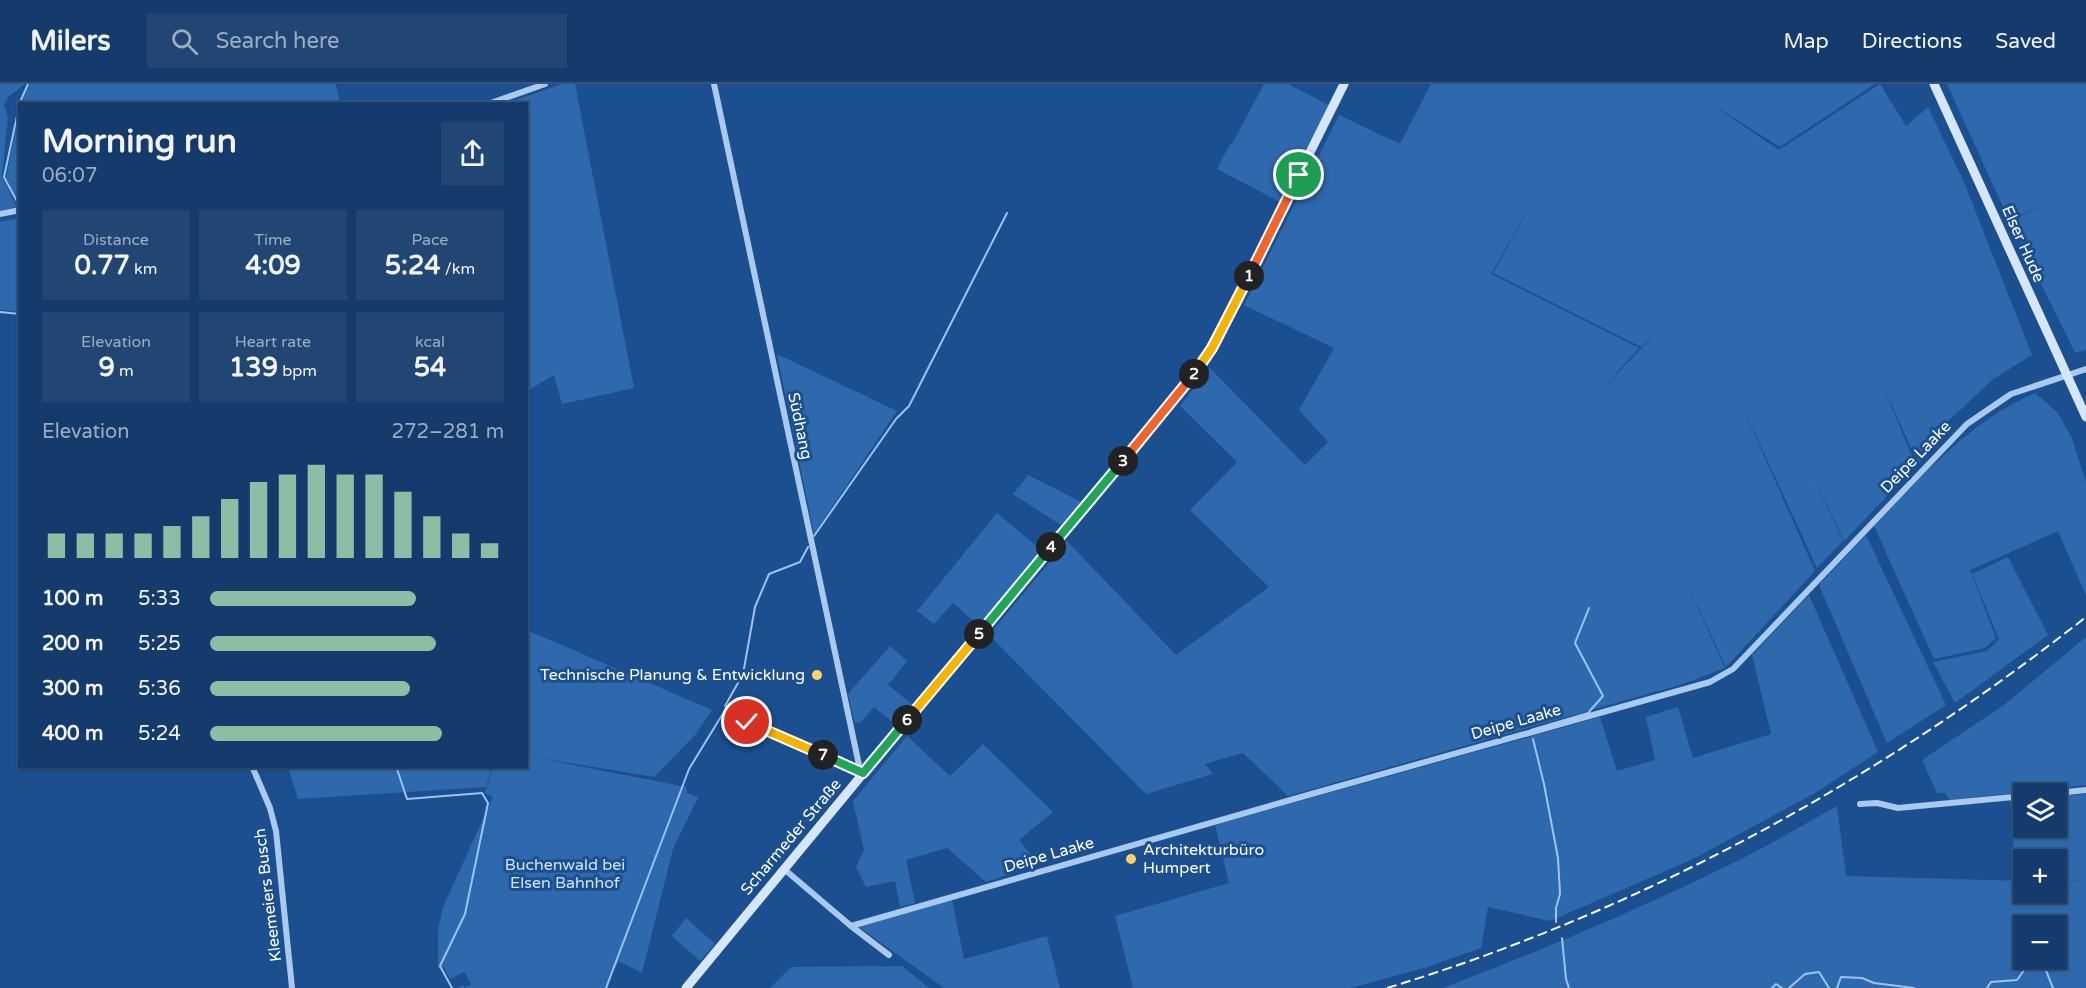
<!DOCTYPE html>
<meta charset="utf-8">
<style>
body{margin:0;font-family:"Varela Round",sans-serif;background:#214673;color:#f1f3f6;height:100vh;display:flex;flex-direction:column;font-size:22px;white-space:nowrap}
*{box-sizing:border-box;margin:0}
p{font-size:20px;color:#9dadc1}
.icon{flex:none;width:33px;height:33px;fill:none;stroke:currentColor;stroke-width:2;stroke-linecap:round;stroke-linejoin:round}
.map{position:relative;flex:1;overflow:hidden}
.drawer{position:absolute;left:18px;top:18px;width:510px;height:666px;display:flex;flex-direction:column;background:#143b6b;border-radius:0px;box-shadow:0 2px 4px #0004,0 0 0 2px #33557e}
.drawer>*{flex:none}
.tools{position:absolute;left:2013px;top:699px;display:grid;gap:12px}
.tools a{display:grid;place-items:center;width:54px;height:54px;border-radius:0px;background:#143b6b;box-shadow:0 2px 4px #0004,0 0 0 2px #33557e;font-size:30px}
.pin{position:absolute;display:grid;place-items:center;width:51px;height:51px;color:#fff;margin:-26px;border:3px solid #fff;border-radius:50%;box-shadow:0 2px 6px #0007}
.km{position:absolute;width:30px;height:30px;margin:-15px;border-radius:50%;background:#222;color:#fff;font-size:16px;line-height:30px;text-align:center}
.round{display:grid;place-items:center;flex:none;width:63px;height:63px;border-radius:0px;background:#214673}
.overview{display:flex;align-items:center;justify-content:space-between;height:102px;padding:0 24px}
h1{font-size:33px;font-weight:800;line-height:45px}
.stats{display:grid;grid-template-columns:repeat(3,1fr);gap:9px;height:102px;padding:6px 24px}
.stats div{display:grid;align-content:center;border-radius:0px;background:#214673;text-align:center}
.stats b{font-size:26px;font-weight:800}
.stats small{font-size:16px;font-weight:400}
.stats p{font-size:16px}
.chart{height:168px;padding:12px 24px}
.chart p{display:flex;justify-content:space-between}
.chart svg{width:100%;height:108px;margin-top:6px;stroke:#8abfa5;stroke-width:6}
ul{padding:0 24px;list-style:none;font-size:20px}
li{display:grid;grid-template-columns:96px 72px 1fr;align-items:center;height:45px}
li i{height:15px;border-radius:8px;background:#8abfa5}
header{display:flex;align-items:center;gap:36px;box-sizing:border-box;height:84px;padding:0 30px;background:#143b6b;border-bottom:2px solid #33557e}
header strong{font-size:28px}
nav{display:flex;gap:33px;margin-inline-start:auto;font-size:21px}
.search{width:420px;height:54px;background:#214673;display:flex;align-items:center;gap:15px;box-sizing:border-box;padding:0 21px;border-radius:0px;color:#9dadc1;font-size:22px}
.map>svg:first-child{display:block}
.green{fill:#2e69ad;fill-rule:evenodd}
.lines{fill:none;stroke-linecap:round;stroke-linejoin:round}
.stream{stroke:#9cc4f0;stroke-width:2}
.street{stroke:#a9c9ee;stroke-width:6}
.secondary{stroke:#d6e6fa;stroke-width:9}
.rail{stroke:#fff;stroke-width:2;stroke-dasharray:10 4.5;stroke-linecap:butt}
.split-1-casing{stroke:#fff;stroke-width:12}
.split-2-casing{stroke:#fff;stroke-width:12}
.split-3-casing{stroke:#fff;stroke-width:12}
.split-4-casing{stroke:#fff;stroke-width:12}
.split-5-casing{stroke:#fff;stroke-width:12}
.split-6-casing{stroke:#fff;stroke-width:12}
.split-7-casing{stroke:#fff;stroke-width:12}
.split-8-casing{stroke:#fff;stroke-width:12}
.split-1{stroke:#f0652b;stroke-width:8}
.split-2{stroke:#f5b400;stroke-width:8}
.split-3{stroke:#f0652b;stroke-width:8}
.split-4{stroke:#22a559;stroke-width:8}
.split-5{stroke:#22a559;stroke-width:8}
.split-6{stroke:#f5b400;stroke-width:8}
.split-7{stroke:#22a559;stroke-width:8}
.split-8{stroke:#f5b400;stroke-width:8}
.poi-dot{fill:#ffd166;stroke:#1b4f8f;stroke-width:2}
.labels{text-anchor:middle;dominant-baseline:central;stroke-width:6;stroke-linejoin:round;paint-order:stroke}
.street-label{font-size:16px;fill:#fff;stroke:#1b4f8f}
.poi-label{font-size:16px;fill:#fff;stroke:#1b4f8f;text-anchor:end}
.park-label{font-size:16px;fill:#cfe3fa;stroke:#1b4f8f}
</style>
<header>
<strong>Milers</strong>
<div class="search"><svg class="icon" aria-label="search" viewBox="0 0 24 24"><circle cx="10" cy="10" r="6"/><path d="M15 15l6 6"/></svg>Search here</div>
<nav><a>Map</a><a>Directions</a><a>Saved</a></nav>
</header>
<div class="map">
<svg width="2086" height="904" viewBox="0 0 2086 904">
<rect width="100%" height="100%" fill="#1b4f8f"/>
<g class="green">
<polygon points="0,0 25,0 8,13 4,21 8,33 2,93 17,123 0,127"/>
<polygon points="30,0 336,0 340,19 21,19"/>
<polygon points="562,0 575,0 634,304 562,320 554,291 527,307 526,20 507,19"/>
<polygon points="1264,0 1288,0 1329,21 1305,67 1296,63 1306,68 1280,118 1217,85 1230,60 1232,60"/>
<path d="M1431,0H1875L1780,63L1708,18L1779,66L1880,0L1906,42L1928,23L1964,98L2032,271L1992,296L1940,345L1944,355L1918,380L1882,299L1916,382L1844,457L1804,373L1843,457L1817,484L1740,317L1815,487L1726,583L1682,489L1725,584L1683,600L1288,712L1243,669L1205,680L1213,690L1146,710L989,551L1067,457L1176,571L1269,503L1190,426L1237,378L1180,322L1210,284L1305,381L1328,358L1299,326L1334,264L1244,221L1339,31L1400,60ZM1538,108L1493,189L1641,263L1663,241L1597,311L1639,264L1491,190Z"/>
<polygon points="1947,0 2086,0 2086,266 2075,269 2010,137 2051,119 2009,136"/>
<polygon points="19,29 19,119 6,94"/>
<polygon points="19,134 19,228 0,226 0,138"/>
<polygon points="777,270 897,327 814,450"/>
<path d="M2035,309L2057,328L2071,352L2086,398V512L2058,447L1970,486L1996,554L1985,564L1934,575L1874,442C1923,392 1969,337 2035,309Z"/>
<polygon points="1028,391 1081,418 1061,441 1013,410"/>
<polygon points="997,429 1041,466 979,542 953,519 934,540 917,527"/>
<polygon points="1866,451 1946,621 1887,659 1819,501"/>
<polygon points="2008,473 2048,551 1955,619 1933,578 1987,567 1999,555 1972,490"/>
<polygon points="1809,511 1878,668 1815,709 1691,776 1550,837 1488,823 1481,864 1424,884 1351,904 1133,904 1115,832 1229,799 1215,741 1600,633 1617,687 1655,676 1646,633 1678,623 1693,674 1771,650 1752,571"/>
<polygon points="527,546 712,626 696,650 654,693 533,673 686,703 687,709 698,713 673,765 642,889 619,877 611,892 608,904 457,904 463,901 465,904 471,900 464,888 450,895 444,883 438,885 438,847 443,823 493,713 485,709 493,683 526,682"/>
<polygon points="2086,553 2086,701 1949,716 1946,709 1937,709 1922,676 2004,621"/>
<polygon points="890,562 907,577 888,601 913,621 896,641 874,623 861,638 855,639 848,610"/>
<polygon points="907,652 950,692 983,660 1053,728 1019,756 1039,780 986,798 947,764 906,776 915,819 900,823 895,797 866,803 856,783 864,766 853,717"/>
<polygon points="367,682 492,682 492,683 486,703 298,715 288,683 316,683 318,685"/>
<path d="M2086,710V904H1443C1540,867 1635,827 1729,781C1766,763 1801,742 1837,722L1846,792L2023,797L2024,808H2056L2057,797H2085L2057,796L2056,776H2024L2023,795H2016L2010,716L2023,715L2024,742H2056L2057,712ZM2024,842H2056V874H2024Z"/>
<polygon points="952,816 964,875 1047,852 1060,904 944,904 859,843"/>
<polygon points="686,834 715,860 700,877 672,852"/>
<polygon points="902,882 929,904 770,904 791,883"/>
</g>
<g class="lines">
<g class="stream">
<polyline points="20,123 4,93 20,18 28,0"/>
<polyline points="0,228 20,230"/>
<polyline points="814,452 896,335 909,322 1007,129"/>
<polyline points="725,622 743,590 755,523 769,490 800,478 808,463"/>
<polyline points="1531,646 1588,629 1603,612 1575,559 1589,524"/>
<polyline points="1533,655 1544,700 1558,774 1560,810 1556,824 1556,838"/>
<polyline points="396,682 407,715 482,709 488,719 465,830 440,882 452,904"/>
<polyline points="1562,854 1566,895 1569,904"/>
<polyline points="2035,874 2045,884 2053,904"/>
<polyline points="606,904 689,685 722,631"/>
<polyline points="1772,904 1776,900 1782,904"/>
<polyline points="1789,904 1805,890 1819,888 1829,904"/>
<polyline points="1837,904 1841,893 1862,894 1874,899 1914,904"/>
<polyline points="1987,904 1991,898 2017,896 2033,874"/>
</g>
<g class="street">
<polyline points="714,0 859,681 863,689"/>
<polyline points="488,20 545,0"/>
<polyline points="0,130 20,126"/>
<polyline points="747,638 863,689"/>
<polyline points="252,682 270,724 276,747 292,904"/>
<polyline points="2048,710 2086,706"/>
<polyline points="1860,720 1877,719 1898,724 2024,712"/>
<polyline points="784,785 851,842 889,871"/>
<polyline points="851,842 1315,709 1710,598 1733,585 1967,340 2011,310 2086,285"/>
</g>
<g class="secondary">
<polyline points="1934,0 2086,333"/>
<polyline points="686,904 1202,279 1235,219 1344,0"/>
</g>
<path class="rail" d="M1387,904C1642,827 1877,697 2086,533"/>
</g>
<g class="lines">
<defs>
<polyline id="split-1" points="1249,192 1299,91"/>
<polyline id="split-2" points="1194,290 1212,264 1249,192"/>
<polyline id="split-3" points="1123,377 1194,290"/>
<polyline id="split-4" points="1051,463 1123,377"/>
<polyline id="split-5" points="979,550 1051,463"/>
<polyline id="split-6" points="907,636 979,550"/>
<polyline id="split-7" points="823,671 863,689 907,636"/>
<polyline id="split-8" points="747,638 823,671"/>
</defs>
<use href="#split-1" class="split-1-casing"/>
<use href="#split-2" class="split-2-casing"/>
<use href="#split-3" class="split-3-casing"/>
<use href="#split-4" class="split-4-casing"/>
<use href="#split-5" class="split-5-casing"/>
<use href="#split-6" class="split-6-casing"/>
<use href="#split-7" class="split-7-casing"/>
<use href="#split-8" class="split-8-casing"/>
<use href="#split-1" class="split-1"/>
<use href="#split-2" class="split-2"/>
<use href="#split-3" class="split-3"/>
<use href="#split-4" class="split-4"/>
<use href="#split-5" class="split-5"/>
<use href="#split-6" class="split-6"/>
<use href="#split-7" class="split-7"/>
<use href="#split-8" class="split-8"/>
</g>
<g class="poi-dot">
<circle cx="817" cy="591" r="6"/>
<circle cx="1131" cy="775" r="6"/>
</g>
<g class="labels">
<g class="street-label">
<text transform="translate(2023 160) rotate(66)">Elser Hude</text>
<text transform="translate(800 342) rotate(78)">Südhang</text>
<text transform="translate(1916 373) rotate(-46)">Deipe Laake</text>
<text transform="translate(1516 638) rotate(-16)">Deipe Laake</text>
<text transform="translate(791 753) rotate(-50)">Scharmeder Straße</text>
<text transform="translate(1049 771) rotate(-16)">Deipe Laake</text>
<text transform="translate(268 811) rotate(-97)">Kleemeiers Busch</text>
</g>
<g class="poi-label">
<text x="805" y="591">Technische Planung &amp; Entwicklung</text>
<text x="1143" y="766" text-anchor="start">Architekturbüro<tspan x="1143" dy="18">Humpert</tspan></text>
</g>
<g class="park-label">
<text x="565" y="781">Buchenwald bei<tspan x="565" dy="18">Elsen Bahnhof</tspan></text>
</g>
</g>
</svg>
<div class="tools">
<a><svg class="icon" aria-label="layers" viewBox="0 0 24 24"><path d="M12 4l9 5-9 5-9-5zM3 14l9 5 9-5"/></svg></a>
<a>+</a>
<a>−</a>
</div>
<div class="pin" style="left:1299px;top:91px;background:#1e9e55"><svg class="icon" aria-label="arrive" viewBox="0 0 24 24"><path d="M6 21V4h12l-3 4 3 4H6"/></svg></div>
<div class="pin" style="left:747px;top:638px;background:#d93025"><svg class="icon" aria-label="check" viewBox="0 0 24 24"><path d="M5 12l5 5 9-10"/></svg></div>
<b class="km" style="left:1249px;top:192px">1</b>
<b class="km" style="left:1194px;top:290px">2</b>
<b class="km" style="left:1123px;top:377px">3</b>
<b class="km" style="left:1051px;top:463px">4</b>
<b class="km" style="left:979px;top:550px">5</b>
<b class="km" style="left:907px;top:636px">6</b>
<b class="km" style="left:823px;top:671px">7</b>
<section class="drawer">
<div class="overview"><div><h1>Morning run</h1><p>06:07</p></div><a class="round"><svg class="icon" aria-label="share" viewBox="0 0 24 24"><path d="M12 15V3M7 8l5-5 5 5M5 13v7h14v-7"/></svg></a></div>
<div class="stats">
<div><p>Distance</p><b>0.77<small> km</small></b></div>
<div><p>Time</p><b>4:09</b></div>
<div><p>Pace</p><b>5:24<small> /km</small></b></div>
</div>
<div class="stats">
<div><p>Elevation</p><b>9<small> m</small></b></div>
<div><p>Heart rate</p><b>139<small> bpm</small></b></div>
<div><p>kcal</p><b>54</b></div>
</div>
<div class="chart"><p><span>Elevation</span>272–281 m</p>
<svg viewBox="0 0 160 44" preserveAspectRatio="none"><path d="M5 44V34M15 44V34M25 44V34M35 44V34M45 44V31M55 44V27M65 44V20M75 44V13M85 44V10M95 44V6M105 44V10M115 44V10M125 44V17M135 44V27M145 44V34M155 44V38"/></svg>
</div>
<ul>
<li><b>100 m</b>5:33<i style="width:70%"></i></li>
<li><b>200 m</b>5:25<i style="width:77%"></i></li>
<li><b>300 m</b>5:36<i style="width:68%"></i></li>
<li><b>400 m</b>5:24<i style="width:79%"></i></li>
</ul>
</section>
</div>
